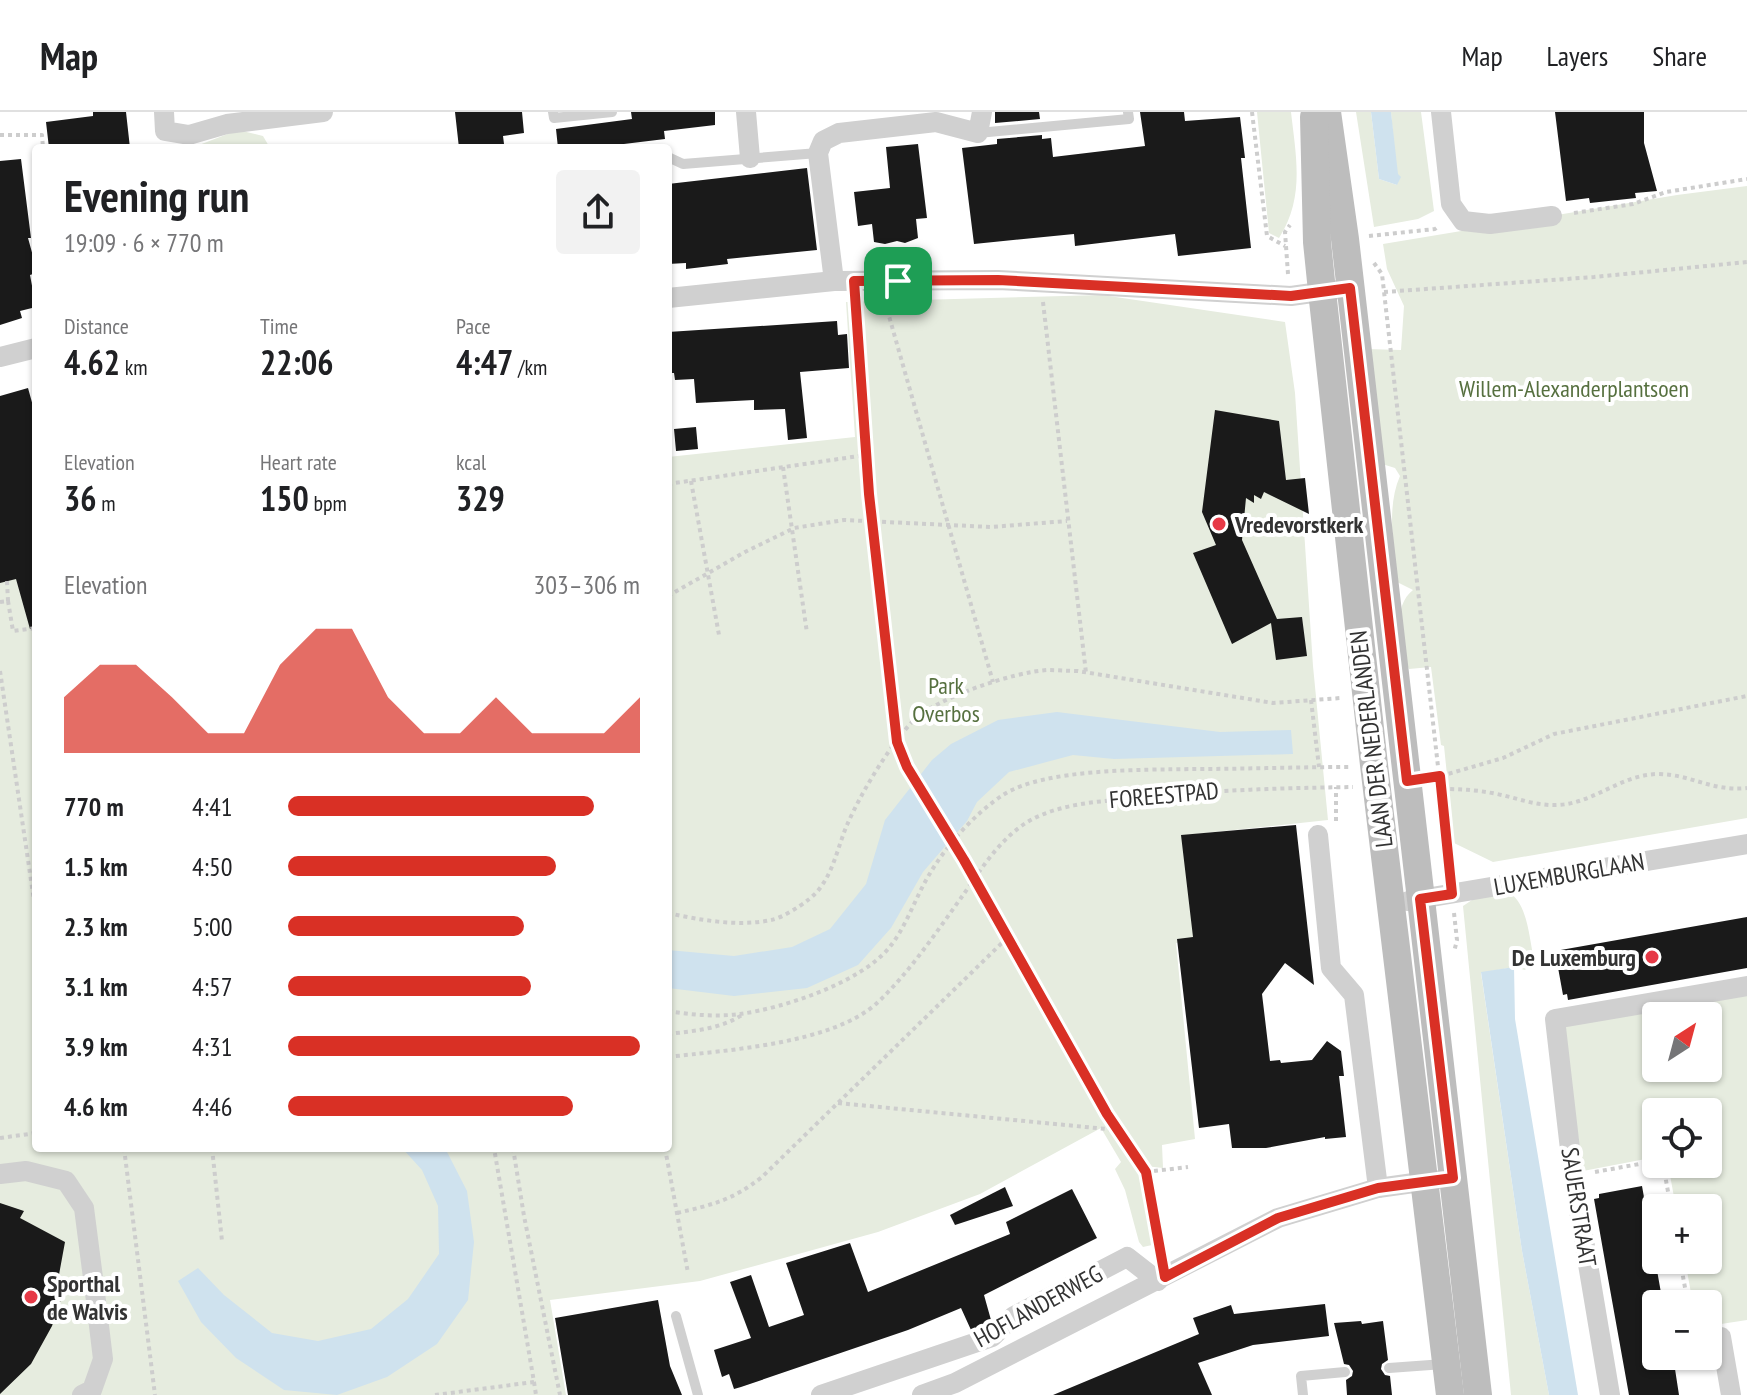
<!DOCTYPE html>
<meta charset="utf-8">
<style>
body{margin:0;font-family:"PT Sans Narrow",sans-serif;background:#f2f2f2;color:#202124;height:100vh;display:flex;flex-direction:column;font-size:30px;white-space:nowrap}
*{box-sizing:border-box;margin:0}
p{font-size:26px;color:#757577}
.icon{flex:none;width:44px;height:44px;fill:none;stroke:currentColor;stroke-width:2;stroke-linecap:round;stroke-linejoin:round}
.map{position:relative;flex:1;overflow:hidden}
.drawer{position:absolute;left:32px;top:32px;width:640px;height:1008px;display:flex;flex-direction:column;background:#fff;border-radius:8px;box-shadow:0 2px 6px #0004}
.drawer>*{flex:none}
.needle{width:52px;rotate:36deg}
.tools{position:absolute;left:1642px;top:890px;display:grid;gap:16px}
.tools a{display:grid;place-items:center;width:80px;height:80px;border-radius:8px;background:#fff;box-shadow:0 2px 6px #0004;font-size:40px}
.pin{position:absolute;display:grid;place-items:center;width:68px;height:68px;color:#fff;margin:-34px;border-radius:16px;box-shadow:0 4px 12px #0006}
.round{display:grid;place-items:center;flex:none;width:84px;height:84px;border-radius:8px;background:#f2f2f2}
.overview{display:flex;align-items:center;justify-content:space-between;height:136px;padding:0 32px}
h1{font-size:44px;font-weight:700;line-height:60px}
.stats{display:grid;grid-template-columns:repeat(3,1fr);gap:12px;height:136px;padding:8px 32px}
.stats div{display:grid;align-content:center}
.stats b{font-size:34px;font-weight:700}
.stats small{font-size:22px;font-weight:400}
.stats p{font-size:22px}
.chart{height:224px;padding:16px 32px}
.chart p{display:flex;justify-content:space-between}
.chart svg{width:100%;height:144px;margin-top:8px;fill:#d93025;opacity:.7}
ul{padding:0 32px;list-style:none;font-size:26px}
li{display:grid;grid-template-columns:128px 96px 1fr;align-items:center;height:60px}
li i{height:20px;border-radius:10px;background:#d93025}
header{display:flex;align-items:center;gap:48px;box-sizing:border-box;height:112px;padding:0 40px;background:#fff;border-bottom:2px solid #e0e0e0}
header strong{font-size:38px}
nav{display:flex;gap:44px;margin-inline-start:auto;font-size:28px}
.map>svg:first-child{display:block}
.green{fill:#e6ecdf;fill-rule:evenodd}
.water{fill:#cfe2ee}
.building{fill:#1a1a1a}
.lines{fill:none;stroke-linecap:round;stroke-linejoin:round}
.path{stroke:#cdcdcd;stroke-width:4;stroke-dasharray:4 4;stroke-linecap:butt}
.lane{stroke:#d0d0d0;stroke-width:10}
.street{stroke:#d0d0d0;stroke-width:20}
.secondary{stroke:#bdbdbd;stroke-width:28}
.path-bridge{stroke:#cdcdcd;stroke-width:4;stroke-dasharray:4 4;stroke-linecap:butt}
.route-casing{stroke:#fff;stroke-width:16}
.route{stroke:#d93025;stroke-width:10}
.poi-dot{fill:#e63946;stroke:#fff;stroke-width:3}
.labels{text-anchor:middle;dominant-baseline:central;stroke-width:8;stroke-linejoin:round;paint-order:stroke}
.park-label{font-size:24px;fill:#56703f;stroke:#fff}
.poi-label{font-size:24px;font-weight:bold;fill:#333;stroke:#fff;text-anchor:start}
.street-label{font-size:24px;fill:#333;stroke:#fff}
</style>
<header>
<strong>Map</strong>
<nav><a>Map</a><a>Layers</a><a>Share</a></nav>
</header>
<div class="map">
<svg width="1747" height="1283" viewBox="0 0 1747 1283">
<rect width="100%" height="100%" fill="#fff"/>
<g class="green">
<path d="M1257,0H1291C1296,45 1305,85 1279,126L1269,121Z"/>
<polygon points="1356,0 1371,0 1379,67 1397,73 1391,0 1421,0 1434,99 1418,107 1374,115"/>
<polygon points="238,18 263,24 270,36 199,36 199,33"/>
<path d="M1747,74V706L1493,750L1454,731L1444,634L1441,633L1431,555L1409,557C1398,536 1392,494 1413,478L1397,470C1394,436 1386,396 1400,364L1395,356L1379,351L1366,237L1401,238L1404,194L1387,157L1383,132L1677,83Z"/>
<polygon points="1102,183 1285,210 1295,281 1313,554 1328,708 1186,723 1195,829 1176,831 1195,1027 1162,1033 1163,1056 1136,1053 1143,1066 1153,1127 1152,1133 1143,1135 1139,1130 1125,1078 1115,1057 1121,1050 1101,1016 980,1082 878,1120 700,1169 550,1188 566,1283 0,1283 0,384 36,376 36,1036 668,1036 668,345 855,325 846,190"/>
<path d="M1510,781C1528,793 1529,827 1534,847L1525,858L1514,855L1481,861L1522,1139L1549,1283H1511L1463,794L1478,784Z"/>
<path d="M1747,879V1208L1708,1214V1192H1693L1685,1148H1708V1096H1676L1668,1052H1708V1000H1656V1045L1583,1059L1562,911ZM1656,904H1708V956H1656Z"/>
</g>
<g class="water">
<polygon points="1371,0 1391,0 1398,62 1401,65 1397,73 1379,67"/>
<polygon points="1057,600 1220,620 1291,618 1293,642 1114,647 1073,643 1009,660 977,690 967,709 923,760 891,816 858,853 807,876 734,884 668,876 668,838 734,844 792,835 830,817 866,772 885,708 932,648 951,632 998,608"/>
<polygon points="1514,855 1515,907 1578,1283 1549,1283 1522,1139 1481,860"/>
<polygon points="402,1036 445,1036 467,1079 474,1130 468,1188 437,1232 387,1265 337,1283 284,1278 236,1246 201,1210 178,1169 198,1156 224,1183 272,1221 318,1229 371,1217 408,1187 439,1142 438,1094 422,1058"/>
</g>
<g class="building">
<polygon points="93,0 126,0 130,36 49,36 46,10 93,4"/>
<polygon points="455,0 522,0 524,21 503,24 504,32 459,36"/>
<polygon points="631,0 715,0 715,13 664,19 665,27 591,36 558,36 556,17 632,7"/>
<polygon points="995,0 1039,0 1040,7 995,11"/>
<polygon points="1140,0 1184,0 1185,9 1240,5 1245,46 1241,46 1251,136 1178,144 1175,122 1075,134 1074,122 974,132 962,36 997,32 997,27 1042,23 1042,27 1051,26 1053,45 1145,34"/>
<polygon points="1555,0 1644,0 1644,31 1657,79 1635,81 1636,86 1590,91 1589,86 1566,89"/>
<polygon points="918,32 927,106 916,107 918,126 905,131 897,129 885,132 874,130 872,112 858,114 854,80 890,76 886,35"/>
<polygon points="21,47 31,126 28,126 36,155 36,161 30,163 36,195 20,199 22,206 0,213 0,49"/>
<polygon points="807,56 817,138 727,147 728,152 686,157 686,151 668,152 668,72"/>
<polygon points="837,209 838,223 847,222 849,256 800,260 807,326 788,328 785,297 754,298 754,288 696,291 694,267 675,268 674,261 668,261 668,220"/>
<polygon points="28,276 33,294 36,293 36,516 30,517 16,467 0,471 0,284"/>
<polygon points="1215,298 1279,309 1286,368 1305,366 1309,402 1264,380 1261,387 1254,383 1254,391 1246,386 1242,428 1277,507 1302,505 1307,544 1276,548 1271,511 1232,532 1193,441 1216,433 1202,400"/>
<polygon points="696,315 698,337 676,339 674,317"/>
<polygon points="1296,713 1314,873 1285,851 1262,882 1270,949 1280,948 1281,951 1312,948 1327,929 1341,939 1344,964 1339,964 1346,1025 1325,1027 1325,1025 1266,1036 1232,1036 1229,1012 1199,1016 1177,827 1193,825 1181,723"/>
<polygon points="1747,805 1747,856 1568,888 1567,882 1563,883 1555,839"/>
<polygon points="1642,1074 1663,1192 1656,1192 1656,1244 1673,1244 1679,1283 1629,1283 1606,1155 1594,1087 1599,1086 1599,1082"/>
<polygon points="1005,1075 1013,1094 955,1113 950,1103"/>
<polygon points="1072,1077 1097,1126 984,1183 991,1208 985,1214 971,1218 961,1196 908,1218 741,1275 734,1277 729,1262 722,1265 714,1238 751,1226 730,1170 751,1163 769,1215 804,1203 786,1151 850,1131 868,1180 1010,1122 1006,1110"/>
<polygon points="0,1091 24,1099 20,1106 65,1130 56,1179 63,1181 52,1214 31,1252 0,1282"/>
<polygon points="658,1188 670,1254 682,1283 568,1283 555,1206"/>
<polygon points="1325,1192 1329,1224 1253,1233 1198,1251 1212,1283 1053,1283 1199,1222 1193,1206 1231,1193 1234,1202"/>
<polygon points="1361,1209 1362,1212 1383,1209 1388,1248 1382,1252 1381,1257 1385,1263 1390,1264 1392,1283 1347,1283 1346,1268 1352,1264 1353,1259 1349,1253 1344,1252 1334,1211"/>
</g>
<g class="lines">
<g class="path">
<polyline points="1252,0 1267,124 1285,134"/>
<polyline points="0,23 42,23 43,36"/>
<polyline points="1574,101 1633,92 1666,80 1747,67"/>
<polyline points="1369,124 1435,117 1439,114"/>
<polyline points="1374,151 1382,162 1450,760"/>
<polyline points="1288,162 1285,120 1290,113"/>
<polyline points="1384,180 1594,165 1747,150"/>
<polyline points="885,190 993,570"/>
<polyline points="1043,190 1086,561"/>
<path d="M856,192C863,300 872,408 884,517C889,562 888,613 907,655"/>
<polyline points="783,355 807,521"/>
<polyline points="691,369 719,523"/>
<polyline points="668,372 866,343"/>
<polyline points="668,484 745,440 794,416 844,408 991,415 1067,409"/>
<polyline points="8,489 13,519 36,516"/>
<polyline points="0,490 8,489 7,469"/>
<polyline points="0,559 36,802"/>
<polyline points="1311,588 1319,655"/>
<polyline points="1441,664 1503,646 1554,622 1747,584"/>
<path d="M1442,677C1461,677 1478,678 1497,682C1517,686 1536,694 1557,693C1593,692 1620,663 1657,662C1691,662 1712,680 1747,676"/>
<polyline points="1336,709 1336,675"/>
<polyline points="955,734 1107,1002 1146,1060 1161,1143"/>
<path d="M668,801C699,808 739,815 771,808C782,806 799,795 808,788C832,770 836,739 847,713C861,681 888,636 912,610C935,586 1014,560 1047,558C1057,558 1067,559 1078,559L1273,591L1341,586"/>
<polyline points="1454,801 1457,828 1454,840"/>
<path d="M668,899C691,903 717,905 740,902C784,896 859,871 888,837C906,816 915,786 929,763C946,734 974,702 1003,683C1045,656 1143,658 1193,657C1246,657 1298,655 1351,655"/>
<path d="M668,922C694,919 720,917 742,903"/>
<path d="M668,945C727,938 832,932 877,891C909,861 935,822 961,786C982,756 1004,719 1039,704C1071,690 1106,689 1140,686C1211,678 1282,676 1353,675"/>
<polyline points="838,991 1117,1018"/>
<polyline points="0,1026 36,1021"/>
<polyline points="124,1036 155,1283"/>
<polyline points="212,1036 222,1129"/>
<polyline points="513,1036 524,1104 560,1283"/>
<polyline points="665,1036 688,1161"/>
<polyline points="1663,1052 1671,1096"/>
<polyline points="1146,1060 1188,1055"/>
<polyline points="1595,1060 1656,1049"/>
<path d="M677,1101C712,1093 733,1088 762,1065L1007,826"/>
<polyline points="1680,1148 1688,1192"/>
<polyline points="534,1270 536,1283"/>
<polyline points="435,1283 534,1270 494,1036"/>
</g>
<g class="lane">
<polyline points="553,0 554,6 612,0"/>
<polyline points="978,21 1129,7 1128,0"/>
<polyline points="668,45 683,52 818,41"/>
<polyline points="676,1204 698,1283"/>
<polyline points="1389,1256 1444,1252"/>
<polyline points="1303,1283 1301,1264 1345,1260"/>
</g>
<g class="street">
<polyline points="164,0 165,19 189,23 227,12 323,0"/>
<polyline points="746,0 750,46"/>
<polyline points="1441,0 1451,92 1463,109 1490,112 1552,104"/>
<polyline points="834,169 818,41 823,29 839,21 936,10 978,21 982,0"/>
<polyline points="668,186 834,169 998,168 1291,184 1334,178"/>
<polyline points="0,245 36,236"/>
<polyline points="1318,723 1331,856 1354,883 1378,1076"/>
<polyline points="1408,789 1747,732"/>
<polyline points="0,1062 26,1059 66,1069 84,1096 96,1189 103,1247 92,1278 82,1283"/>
<polyline points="1721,1225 1731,1283"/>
<polyline points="821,1283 992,1225 1014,1204 1127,1145 1158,1169"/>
<polyline points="922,1283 955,1271 1278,1106 1378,1076 1435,1068"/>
<polyline points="1610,1283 1573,1063 1555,907 1747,874"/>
</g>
<g class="secondary">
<polyline points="1327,0 1345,127 1478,1283"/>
<polyline points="1314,5 1317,130 1322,179 1374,653 1450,1283"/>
</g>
<polyline class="path-bridge" points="907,655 955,734"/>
</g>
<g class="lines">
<defs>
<polygon id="route" points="998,168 1291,184 1350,176 1407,669 1440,664 1452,782 1420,787 1453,1066 1378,1076 1278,1106 1165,1165 1146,1060 1107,1002 964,748 907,655 897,630 869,382 854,169"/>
</defs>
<use href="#route" class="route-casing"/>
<use href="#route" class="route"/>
</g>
<g class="poi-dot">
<circle cx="1219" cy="412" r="8"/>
<circle cx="1652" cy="845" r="8"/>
<circle cx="31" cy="1185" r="8"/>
</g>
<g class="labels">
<g class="park-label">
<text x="1574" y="276">Willem-Alexanderplantsoen</text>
<text x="946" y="573">Park<tspan x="946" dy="28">Overbos</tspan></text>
</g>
<g class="poi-label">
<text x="1235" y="412">Vredevorstkerk</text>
<text x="1636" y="845" text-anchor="end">De Luxemburg</text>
<text x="47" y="1171">Sporthal<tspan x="47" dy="28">de Walvis</tspan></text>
</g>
<g class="street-label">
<text transform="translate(1371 627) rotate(-97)">LAAN DER NEDERLANDEN</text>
<text transform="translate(1164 683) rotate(-5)">FOREESTPAD</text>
<text transform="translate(1569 762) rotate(-10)">LUXEMBURGLAAN</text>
<text transform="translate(1579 1095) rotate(81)">SAUERSTRAAT</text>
<text transform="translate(1038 1194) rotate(-29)">HOFLANDERWEG</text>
</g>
</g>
</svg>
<div class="tools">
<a><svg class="needle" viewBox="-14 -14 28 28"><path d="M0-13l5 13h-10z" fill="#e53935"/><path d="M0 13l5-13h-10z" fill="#757577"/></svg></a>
<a><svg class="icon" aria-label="locate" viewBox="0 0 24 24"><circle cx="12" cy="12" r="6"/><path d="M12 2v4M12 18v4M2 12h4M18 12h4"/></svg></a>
<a>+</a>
<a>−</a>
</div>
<div class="pin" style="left:898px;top:169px;background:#1e9e55"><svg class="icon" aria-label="arrive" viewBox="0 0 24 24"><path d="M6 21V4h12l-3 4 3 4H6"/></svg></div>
<section class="drawer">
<div class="overview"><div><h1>Evening run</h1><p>19:09 · 6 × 770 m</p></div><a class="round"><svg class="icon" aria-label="share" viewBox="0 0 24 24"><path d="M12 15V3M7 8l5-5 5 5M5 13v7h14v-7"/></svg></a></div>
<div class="stats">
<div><p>Distance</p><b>4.62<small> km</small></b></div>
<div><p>Time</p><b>22:06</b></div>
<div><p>Pace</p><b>4:47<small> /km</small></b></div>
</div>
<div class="stats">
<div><p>Elevation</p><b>36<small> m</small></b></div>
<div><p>Heart rate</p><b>150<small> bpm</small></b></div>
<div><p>kcal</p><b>329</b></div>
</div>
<div class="chart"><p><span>Elevation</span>303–306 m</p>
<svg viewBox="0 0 160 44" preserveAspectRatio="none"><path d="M0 44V27L10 17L20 17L30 27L40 38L50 38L60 17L70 6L80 6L90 27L100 38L110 38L120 27L130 38L140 38L150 38L160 27V44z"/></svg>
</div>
<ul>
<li><b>770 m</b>4:41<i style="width:87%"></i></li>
<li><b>1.5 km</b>4:50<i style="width:76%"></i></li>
<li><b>2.3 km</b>5:00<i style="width:67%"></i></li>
<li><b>3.1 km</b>4:57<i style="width:69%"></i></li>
<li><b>3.9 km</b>4:31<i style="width:100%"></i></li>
<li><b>4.6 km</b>4:46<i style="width:81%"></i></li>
</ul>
</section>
</div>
